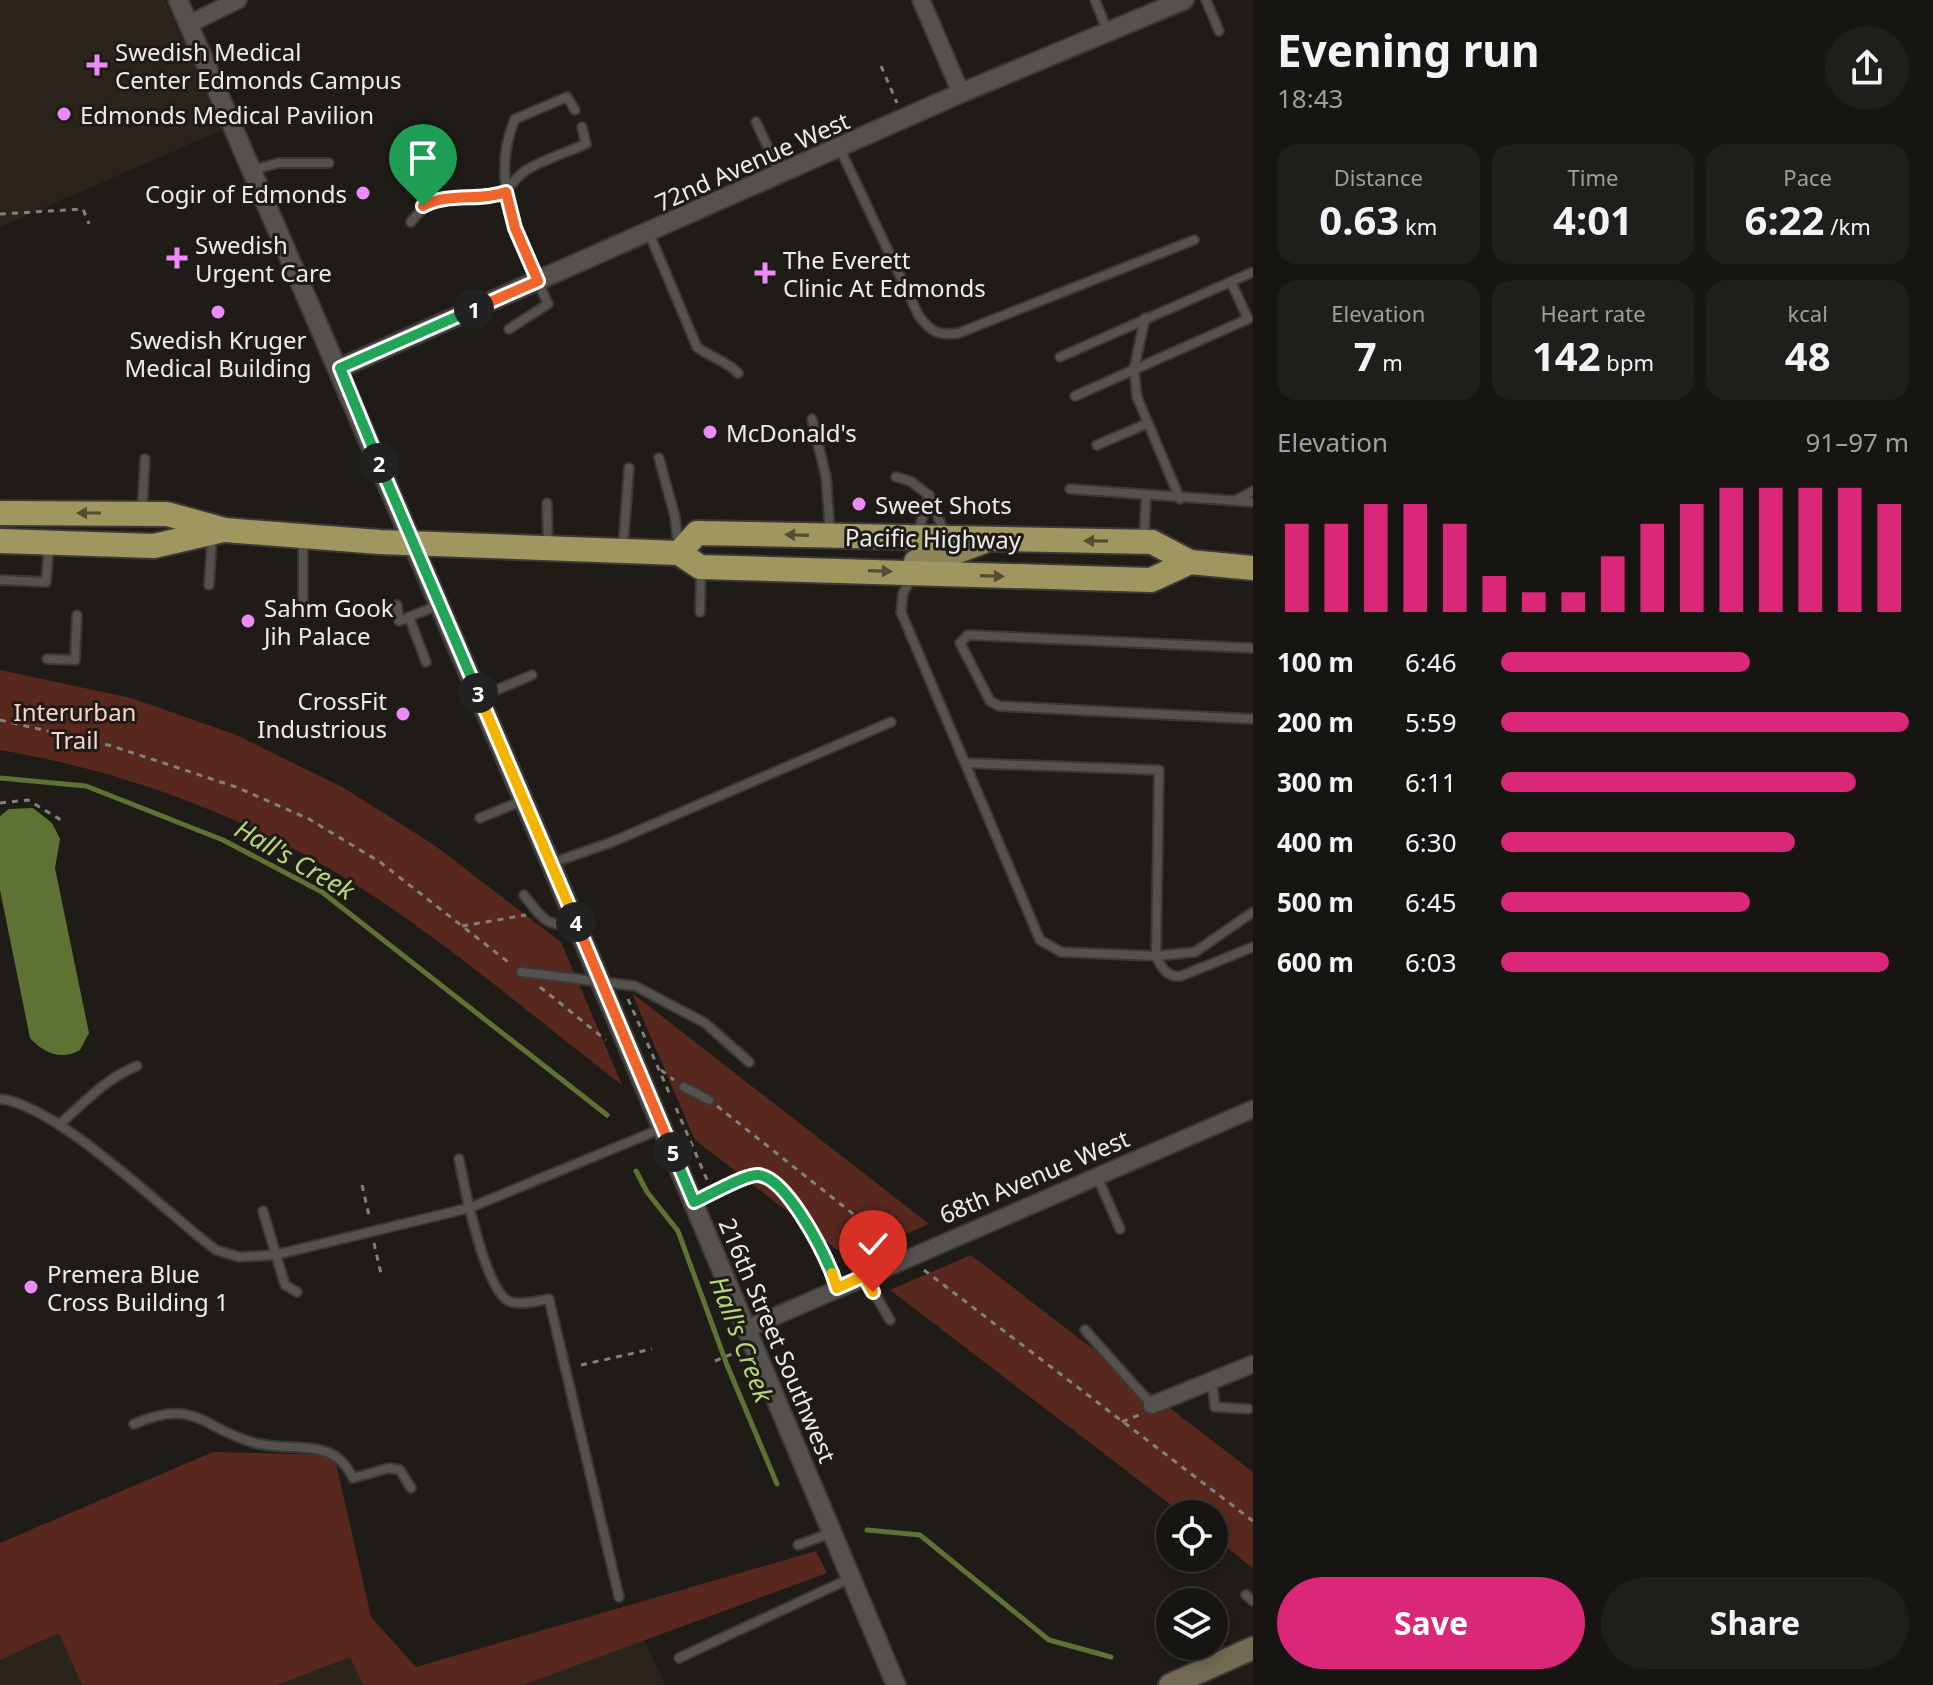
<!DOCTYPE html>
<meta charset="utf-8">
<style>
body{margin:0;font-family:"Noto Sans",sans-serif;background:#201e1a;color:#f1f3f6;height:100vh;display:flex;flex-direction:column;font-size:30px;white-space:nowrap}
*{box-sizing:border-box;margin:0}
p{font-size:26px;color:#9e9f9f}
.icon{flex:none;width:44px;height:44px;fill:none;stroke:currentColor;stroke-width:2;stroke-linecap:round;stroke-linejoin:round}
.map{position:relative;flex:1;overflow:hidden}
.details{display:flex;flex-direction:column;background:#171511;width:680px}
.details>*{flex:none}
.buttons{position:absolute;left:1156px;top:1500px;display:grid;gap:16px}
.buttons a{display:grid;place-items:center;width:72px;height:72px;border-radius:50%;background:#171511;box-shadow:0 4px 12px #0003,0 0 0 2px #363431;font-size:40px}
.pin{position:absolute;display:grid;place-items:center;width:68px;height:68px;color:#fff;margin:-82px -34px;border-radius:50% 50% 50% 0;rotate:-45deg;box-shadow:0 0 8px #0007}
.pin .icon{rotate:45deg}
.km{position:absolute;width:40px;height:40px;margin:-20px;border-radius:50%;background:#222;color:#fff;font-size:22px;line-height:40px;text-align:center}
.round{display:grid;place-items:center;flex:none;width:84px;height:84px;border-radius:42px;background:#201e1a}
.overview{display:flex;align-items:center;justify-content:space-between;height:136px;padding:0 24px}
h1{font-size:44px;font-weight:700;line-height:60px}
.stats{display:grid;grid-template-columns:repeat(3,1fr);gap:12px;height:136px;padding:8px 24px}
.stats div{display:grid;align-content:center;border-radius:20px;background:#201e1a;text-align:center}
.stats b{font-size:40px;font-weight:700}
.stats small{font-size:22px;font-weight:400}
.stats p{font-size:22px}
.chart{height:224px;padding:16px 24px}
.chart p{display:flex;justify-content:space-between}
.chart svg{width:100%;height:144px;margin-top:8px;stroke:#db2777;stroke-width:6}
.button{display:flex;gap:16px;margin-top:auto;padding:16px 24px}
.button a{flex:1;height:92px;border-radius:48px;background:#db2777;color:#fff;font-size:32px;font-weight:700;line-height:92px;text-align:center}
.button a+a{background:#201e1a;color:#f1f3f6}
ul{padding:0 24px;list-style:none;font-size:26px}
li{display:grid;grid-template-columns:128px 96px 1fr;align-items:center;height:60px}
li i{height:20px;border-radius:10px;background:#db2777}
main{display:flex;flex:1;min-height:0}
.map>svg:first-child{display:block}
.built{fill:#2b241a}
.green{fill:#58281f}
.water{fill:#5d7233}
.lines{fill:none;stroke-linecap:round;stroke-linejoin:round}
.stream{stroke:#5d7233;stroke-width:5}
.service-casing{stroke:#3b3936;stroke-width:12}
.minor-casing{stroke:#3b3936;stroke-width:20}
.tertiary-casing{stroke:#3b3936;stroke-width:22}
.secondary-casing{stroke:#3b3936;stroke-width:26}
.primary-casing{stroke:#3b3936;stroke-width:28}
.trunk-casing{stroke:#3b3936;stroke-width:28}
.path{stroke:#82807c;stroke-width:3;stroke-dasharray:6 6;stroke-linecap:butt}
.service{stroke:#55514c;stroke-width:8}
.minor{stroke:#55514c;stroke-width:16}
.tertiary{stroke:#55514c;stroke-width:18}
.secondary{stroke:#716b53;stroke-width:22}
.primary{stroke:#8d855a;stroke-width:24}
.trunk{stroke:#a0965f;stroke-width:24}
.oneway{fill:#534d34}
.split-1-casing{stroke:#fff;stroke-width:16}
.split-2-casing{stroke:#fff;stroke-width:16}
.split-3-casing{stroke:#fff;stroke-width:16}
.split-4-casing{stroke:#fff;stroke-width:16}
.split-5-casing{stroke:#fff;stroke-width:16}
.split-6-casing{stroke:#fff;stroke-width:16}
.split-7-casing{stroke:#fff;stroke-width:16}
.split-1{stroke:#f0652b;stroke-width:10}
.split-2{stroke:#22a559;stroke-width:10}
.split-3{stroke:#22a559;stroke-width:10}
.split-4{stroke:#f5b400;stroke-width:10}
.split-5{stroke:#f0652b;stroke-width:10}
.split-6{stroke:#22a559;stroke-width:10}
.split-7{stroke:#f5b400;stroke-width:10}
.poi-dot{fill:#ed8cf9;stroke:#1f1c17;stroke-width:3}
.labels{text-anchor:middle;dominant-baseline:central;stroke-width:6;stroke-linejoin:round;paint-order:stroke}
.poi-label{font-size:24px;fill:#eeece9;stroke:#1f1c17;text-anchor:start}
.street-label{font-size:24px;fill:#eeece9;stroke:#1f1c17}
.park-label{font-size:24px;fill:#fcd2c9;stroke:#1f1c17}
.water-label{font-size:26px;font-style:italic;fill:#b6d57c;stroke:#1f1c17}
</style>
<main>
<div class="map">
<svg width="1253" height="1685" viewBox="0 0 1253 1685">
<rect width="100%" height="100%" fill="#1f1c17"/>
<g class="built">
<polygon points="0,0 165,0 222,130 0,227"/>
<polygon points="60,1633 82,1685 0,1685 0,1660"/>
<polygon points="642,1635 665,1685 514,1685"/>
<polygon points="350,1657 363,1685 278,1685"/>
</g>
<g class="green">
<path d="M0,670L131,698L234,734L344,788L434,845L561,942L622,1085C533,1017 446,941 350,881C243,815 124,771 0,750Z"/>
<polygon points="632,993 929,1224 849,1259 695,1140"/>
<polygon points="971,1255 1253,1472 1253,1568 1214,1538 1214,1514 1183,1514 890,1290"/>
<polygon points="213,1452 334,1455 371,1617 416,1667 816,1551 827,1573 523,1685 363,1685 350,1657 278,1685 82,1685 59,1633 0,1660 0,1543"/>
</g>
<path class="water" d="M33,808L52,823L60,839L55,868L89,1033L80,1050C61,1061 44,1053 30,1038L0,890V816L9,809Z"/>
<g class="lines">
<g class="stream">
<polyline points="0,778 86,786 223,840 322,892 607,1115"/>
<polyline points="636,1171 647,1192 678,1231 727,1365 777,1484"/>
<polyline points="867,1530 920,1535 1049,1640 1111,1657"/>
</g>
<defs>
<g id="service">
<polyline points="1095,0 1108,32"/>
<polyline points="1206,0 1219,31"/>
<polyline points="756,122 781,175"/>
<path d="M840,149L919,316C931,332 938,336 959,333L1194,240"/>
<polyline points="253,170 278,163 329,163"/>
<path d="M411,222C437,188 452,204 489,198C509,195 512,178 528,169C546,159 567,152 586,144L582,127"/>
<path d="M649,233L697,347C711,358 726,360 738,373"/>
<polyline points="1145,318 1134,369 1137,397 1180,499"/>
<path d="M509,329L548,304C522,245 487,182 515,119L567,97L575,110"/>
<polyline points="1060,357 1253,272"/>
<polyline points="1075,396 1248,319 1231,282"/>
<polyline points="812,419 826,477 830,532"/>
<polyline points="1097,445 1146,424"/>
<polyline points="659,458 675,517 678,544"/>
<polyline points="896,477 910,481 929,495"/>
<polyline points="1070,489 1253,502"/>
<polyline points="1236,500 1253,491"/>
<polyline points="547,503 548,546"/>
<polyline points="142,511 145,459"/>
<polyline points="917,536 929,495 945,534"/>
<polyline points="1144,540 1146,497"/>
<polyline points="623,547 629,468"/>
<polyline points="912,577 903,593 901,612 1040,940 1061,952 1156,956 1195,952 1253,912"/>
<polyline points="0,580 46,582 49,545"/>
<polyline points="209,585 212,538"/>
<polyline points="303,601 303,539"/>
<polyline points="397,605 399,621 439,605"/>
<polyline points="700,612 701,571"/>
<polyline points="409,617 426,662"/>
<polyline points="1253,648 968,635 960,643 990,701 999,706 1253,719"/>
<polyline points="47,659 75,660 77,615"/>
<polyline points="480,697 532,675"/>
<path d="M965,763L1159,770L1156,956C1161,967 1167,978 1181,976L1253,947"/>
<polyline points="480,818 524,800"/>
<polyline points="552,863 612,842 891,722"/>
<path d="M524,895C540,916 549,931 575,921"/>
<polyline points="521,972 635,986 705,1023 749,1062"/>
<polyline points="684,1087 709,1100"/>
<path d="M0,1099C58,1105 165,1212 216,1250L239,1257L275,1255L469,1208L663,1128"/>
<path d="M60,1124C86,1101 105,1079 137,1066"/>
<path d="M459,1159C464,1185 486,1296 511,1302C522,1305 538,1301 549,1299L619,1597"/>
<polyline points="1097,1176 1120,1229"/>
<path d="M694,1202C709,1196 744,1175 757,1175C790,1175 827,1262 837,1288"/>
<polyline points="263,1211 285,1285 297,1292"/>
<polyline points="865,1277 890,1320"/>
<polyline points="1085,1330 1152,1405"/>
<polyline points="1212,1382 1215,1407 1248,1409"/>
<path d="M134,1424C197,1397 202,1429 255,1443C293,1453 333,1435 353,1478L389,1468L400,1470L411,1488"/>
<polyline points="798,1545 831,1533"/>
<polyline points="1246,1595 1253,1601"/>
<polyline points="679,1658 851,1578"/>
</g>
<g id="minor">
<polyline points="921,0 961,93"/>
<polyline points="189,24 238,0"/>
<polyline points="748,1328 1253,1109"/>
<polyline points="1152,1405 1253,1364"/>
</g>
<g id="tertiary">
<polyline points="178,0 551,864 896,1685"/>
<polyline points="340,368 961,93 1184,0"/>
</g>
<polyline id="secondary" points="1170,1685 1253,1648"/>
<polyline id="primary" points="914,572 916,562 923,557 942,557 987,540"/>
<g id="trunk">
<polyline points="0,513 167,514 225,530 379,542 679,553 700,567 1151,580 1190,562"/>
<polyline points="0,541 154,546 223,530"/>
<polyline points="679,553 697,533 1152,542 1190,562 1253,568"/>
</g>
</defs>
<use href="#service" class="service-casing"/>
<use href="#minor" class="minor-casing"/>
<use href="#tertiary" class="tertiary-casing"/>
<use href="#secondary" class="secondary-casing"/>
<use href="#primary" class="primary-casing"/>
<use href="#trunk" class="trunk-casing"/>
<g class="path">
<polyline points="881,66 897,103"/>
<polyline points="0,214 83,209 89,224"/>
<polyline points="0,720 112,746 236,787 309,819 380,862 512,965"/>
<polyline points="0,803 28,800 61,820"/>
<polyline points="462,926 526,915"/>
<polyline points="540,987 606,1040"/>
<polyline points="628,999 670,1095"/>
<polyline points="661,1070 674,1080"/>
<polyline points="717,1106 896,1248"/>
<polyline points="676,1108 708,1182"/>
<polyline points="362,1185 370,1220"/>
<polyline points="374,1243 381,1274"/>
<polyline points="924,1270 1253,1521"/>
<polyline points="715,1361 739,1351"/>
<polyline points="581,1365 652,1349"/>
<polyline points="1122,1422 1139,1415"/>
</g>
<use href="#service" class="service"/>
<use href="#minor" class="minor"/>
<use href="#tertiary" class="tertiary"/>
<use href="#secondary" class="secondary"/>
<use href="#primary" class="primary"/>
<use href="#trunk" class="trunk"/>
</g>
<defs><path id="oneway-solid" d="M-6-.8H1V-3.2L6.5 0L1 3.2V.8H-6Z" transform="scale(2)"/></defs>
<g class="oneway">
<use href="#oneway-solid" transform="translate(89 513) rotate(-180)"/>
<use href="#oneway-solid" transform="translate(797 535) rotate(-178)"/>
<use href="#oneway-solid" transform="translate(1096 541) rotate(-179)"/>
<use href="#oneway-solid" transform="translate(880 571) rotate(2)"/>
<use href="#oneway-solid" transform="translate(992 576) rotate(2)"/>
</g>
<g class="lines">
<defs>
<path id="split-1" d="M423,206C448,192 479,202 506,192L515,228L538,281L474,309"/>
<polyline id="split-2" points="379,463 340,368 474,309"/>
<polyline id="split-3" points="379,463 478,693"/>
<polyline id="split-4" points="478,693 576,922"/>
<polyline id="split-5" points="576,922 673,1152"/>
<path id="split-6" d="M673,1152L694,1202C708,1196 745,1174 758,1175C786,1177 822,1249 832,1273"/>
<polyline id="split-7" points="832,1273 837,1288 864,1276 873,1292"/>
</defs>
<use href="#split-1" class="split-1-casing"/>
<use href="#split-2" class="split-2-casing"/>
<use href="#split-3" class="split-3-casing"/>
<use href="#split-4" class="split-4-casing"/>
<use href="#split-5" class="split-5-casing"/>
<use href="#split-6" class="split-6-casing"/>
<use href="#split-7" class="split-7-casing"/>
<use href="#split-1" class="split-1"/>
<use href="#split-2" class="split-2"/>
<use href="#split-3" class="split-3"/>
<use href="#split-4" class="split-4"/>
<use href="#split-5" class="split-5"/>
<use href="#split-6" class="split-6"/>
<use href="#split-7" class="split-7"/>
</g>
<g class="poi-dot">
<path d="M93 53h8v8h8v8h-8v8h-8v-8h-8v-8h8z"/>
<circle cx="64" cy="114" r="8"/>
<circle cx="363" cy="193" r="8"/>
<path d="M173 246h8v8h8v8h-8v8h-8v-8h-8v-8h8z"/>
<path d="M761 261h8v8h8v8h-8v8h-8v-8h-8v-8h8z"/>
<circle cx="218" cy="312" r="8"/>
<circle cx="710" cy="432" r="8"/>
<circle cx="859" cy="504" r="8"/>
<circle cx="248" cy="621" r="8"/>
<circle cx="403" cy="714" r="8"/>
<circle cx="31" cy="1287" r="8"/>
</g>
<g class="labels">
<g class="poi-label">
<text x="115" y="51">Swedish Medical<tspan x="115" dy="28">Center Edmonds Campus</tspan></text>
<text x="80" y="114">Edmonds Medical Pavilion</text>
<text x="347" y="193" text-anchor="end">Cogir of Edmonds</text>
<text x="195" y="244">Swedish<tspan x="195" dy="28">Urgent Care</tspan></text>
<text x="783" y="259">The Everett<tspan x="783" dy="28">Clinic At Edmonds</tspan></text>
<text x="218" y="339" text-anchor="middle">Swedish Kruger<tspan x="218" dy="28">Medical Building</tspan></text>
<text x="726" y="432">McDonald's</text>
<text x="875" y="504">Sweet Shots</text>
<text x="264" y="607">Sahm Gook<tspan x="264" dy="28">Jih Palace</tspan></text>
<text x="387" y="700" text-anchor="end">CrossFit<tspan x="387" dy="28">Industrious</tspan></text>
<text x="47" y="1273">Premera Blue<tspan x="47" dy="28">Cross Building 1</tspan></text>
</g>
<g class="street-label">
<text transform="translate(752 161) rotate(-24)">72nd Avenue West</text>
<text transform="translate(933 538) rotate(1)">Pacific Highway</text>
<text transform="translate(1034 1176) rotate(-23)">68th Avenue West</text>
<text transform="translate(778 1340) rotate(67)">216th Street Southwest</text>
</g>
<g class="park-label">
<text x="75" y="711">Interurban<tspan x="75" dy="28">Trail</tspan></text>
</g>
<g class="water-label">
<text transform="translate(295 859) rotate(30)">Hall's Creek</text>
<text transform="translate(742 1339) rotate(69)">Hall's Creek</text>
</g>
</g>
</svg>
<div class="buttons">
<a><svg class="icon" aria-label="locate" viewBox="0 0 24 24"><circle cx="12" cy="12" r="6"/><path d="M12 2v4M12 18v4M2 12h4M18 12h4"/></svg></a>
<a><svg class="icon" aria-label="layers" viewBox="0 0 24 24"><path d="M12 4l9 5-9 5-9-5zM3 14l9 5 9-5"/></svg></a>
</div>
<div class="pin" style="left:423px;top:206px;background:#1e9e55"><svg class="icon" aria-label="arrive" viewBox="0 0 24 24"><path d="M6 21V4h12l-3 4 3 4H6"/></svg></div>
<div class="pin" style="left:873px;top:1292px;background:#d93025"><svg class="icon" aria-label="check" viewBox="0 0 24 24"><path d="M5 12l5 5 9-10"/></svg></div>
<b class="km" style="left:474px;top:309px">1</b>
<b class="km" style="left:379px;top:463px">2</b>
<b class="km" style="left:478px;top:693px">3</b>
<b class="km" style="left:576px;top:922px">4</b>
<b class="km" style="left:673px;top:1152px">5</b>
</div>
<section class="details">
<div class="overview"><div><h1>Evening run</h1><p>18:43</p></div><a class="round"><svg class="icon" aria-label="share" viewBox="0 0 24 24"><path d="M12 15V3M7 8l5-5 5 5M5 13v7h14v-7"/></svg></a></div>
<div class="stats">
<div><p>Distance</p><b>0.63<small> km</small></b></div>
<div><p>Time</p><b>4:01</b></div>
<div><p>Pace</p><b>6:22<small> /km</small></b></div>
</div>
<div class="stats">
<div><p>Elevation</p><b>7<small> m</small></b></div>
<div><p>Heart rate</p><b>142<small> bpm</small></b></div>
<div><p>kcal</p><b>48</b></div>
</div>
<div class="chart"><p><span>Elevation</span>91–97 m</p>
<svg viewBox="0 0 160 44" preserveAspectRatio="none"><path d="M5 44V17M15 44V17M25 44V11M35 44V11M45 44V17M55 44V33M65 44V38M75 44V38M85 44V27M95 44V17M105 44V11M115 44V6M125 44V6M135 44V6M145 44V6M155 44V11"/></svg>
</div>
<ul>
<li><b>100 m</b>6:46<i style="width:61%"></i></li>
<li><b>200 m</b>5:59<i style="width:100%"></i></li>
<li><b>300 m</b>6:11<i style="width:87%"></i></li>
<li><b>400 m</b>6:30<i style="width:72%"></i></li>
<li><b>500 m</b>6:45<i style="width:61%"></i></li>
<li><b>600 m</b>6:03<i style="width:95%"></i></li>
</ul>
<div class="button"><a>Save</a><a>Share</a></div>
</section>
</main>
